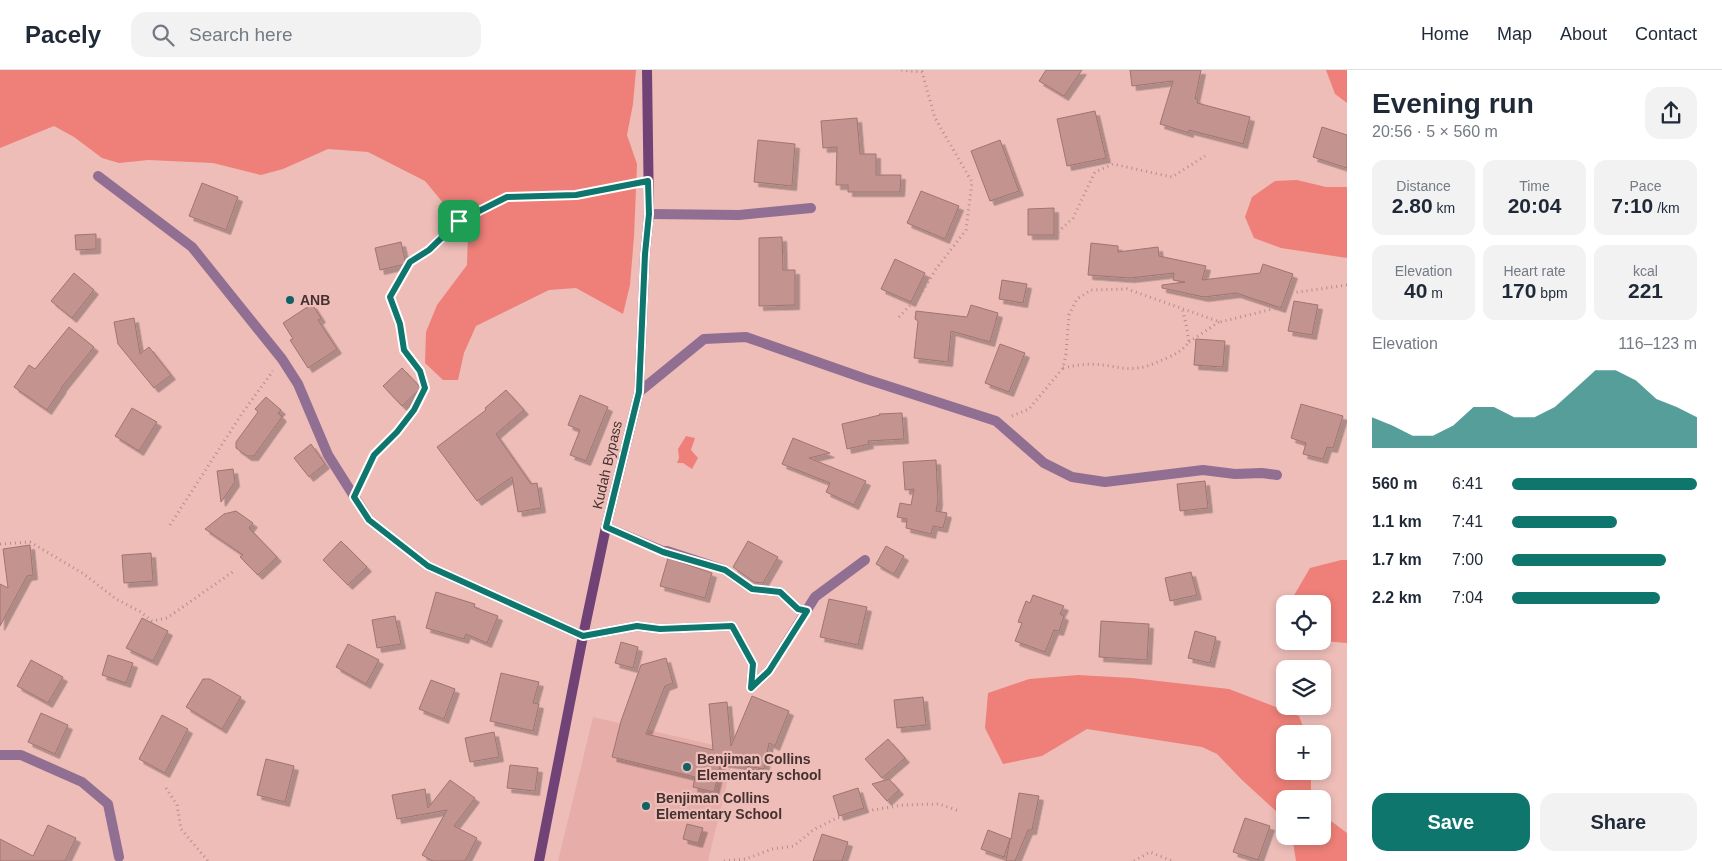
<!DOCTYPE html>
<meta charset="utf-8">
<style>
body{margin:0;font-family:Arial,sans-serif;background:#f2f2f3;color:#1f2937;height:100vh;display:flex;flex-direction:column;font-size:19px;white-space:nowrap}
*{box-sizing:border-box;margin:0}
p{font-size:16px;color:#747a83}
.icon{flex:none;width:28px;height:28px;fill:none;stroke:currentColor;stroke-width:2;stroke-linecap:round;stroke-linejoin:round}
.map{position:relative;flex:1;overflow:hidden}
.side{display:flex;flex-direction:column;background:#fff;width:375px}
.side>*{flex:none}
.buttons{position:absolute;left:1276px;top:525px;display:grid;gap:10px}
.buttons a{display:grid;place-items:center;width:55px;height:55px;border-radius:10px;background:#fff;box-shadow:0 2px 8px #0003;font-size:25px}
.pin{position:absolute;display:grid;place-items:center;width:42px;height:42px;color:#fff;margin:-21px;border-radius:10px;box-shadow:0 2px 8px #0006}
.round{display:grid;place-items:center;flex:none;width:52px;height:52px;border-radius:15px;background:#f2f2f3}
.overview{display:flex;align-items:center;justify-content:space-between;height:85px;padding:0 25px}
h1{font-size:28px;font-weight:600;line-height:38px}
.stats{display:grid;grid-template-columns:repeat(3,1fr);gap:8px;height:85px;padding:5px 25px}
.stats div{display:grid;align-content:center;border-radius:12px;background:#f2f2f3;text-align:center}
.stats b{font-size:21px;font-weight:600}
.stats small{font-size:14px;font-weight:400}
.stats p{font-size:14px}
.chart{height:140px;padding:10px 25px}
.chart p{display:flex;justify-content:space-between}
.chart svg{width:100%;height:90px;margin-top:5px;fill:#0f766e;opacity:.7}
.cta{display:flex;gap:10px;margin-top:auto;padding:10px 25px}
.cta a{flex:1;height:58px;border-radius:15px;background:#0f766e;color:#fff;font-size:20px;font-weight:600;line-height:58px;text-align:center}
.cta a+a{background:#f2f2f3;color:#1f2937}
ul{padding:0 25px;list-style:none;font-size:16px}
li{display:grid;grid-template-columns:80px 60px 1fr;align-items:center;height:38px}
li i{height:12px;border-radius:6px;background:#0f766e}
header{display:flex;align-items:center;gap:30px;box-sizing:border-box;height:70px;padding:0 25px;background:#fff;border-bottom:1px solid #e0e1e3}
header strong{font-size:24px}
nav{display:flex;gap:28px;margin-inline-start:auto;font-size:18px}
.search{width:350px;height:45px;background:#f2f2f3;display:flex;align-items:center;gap:12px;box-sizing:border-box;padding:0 18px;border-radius:15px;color:#747a83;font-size:19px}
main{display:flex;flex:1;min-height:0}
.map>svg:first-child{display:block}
.built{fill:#e7aea9}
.green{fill:#ee8079}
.building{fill:#c2938f;stroke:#a17470;filter:url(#shadow)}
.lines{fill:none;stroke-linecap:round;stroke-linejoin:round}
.path{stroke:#b48d89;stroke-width:3;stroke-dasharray:1 4;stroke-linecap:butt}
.street{stroke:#906f92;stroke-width:10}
.secondary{stroke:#714275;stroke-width:10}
.route-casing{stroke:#fff;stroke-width:10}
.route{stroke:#0f766e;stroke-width:6}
.poi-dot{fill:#116168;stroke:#eebdb8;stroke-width:2}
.labels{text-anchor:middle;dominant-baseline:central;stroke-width:4.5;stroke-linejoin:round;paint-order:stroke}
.poi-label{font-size:14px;font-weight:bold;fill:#453230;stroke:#eebdb8;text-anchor:start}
.street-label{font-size:14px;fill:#453230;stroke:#eebdb8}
</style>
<header>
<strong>Pacely</strong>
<div class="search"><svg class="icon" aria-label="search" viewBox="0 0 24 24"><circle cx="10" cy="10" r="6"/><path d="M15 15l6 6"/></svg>Search here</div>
<nav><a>Home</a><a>Map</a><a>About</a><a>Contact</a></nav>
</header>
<main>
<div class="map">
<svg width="1347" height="791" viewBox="0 0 1347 791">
<defs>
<filter id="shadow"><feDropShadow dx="4.5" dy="4.5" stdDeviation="0" flood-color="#0004"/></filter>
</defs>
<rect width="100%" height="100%" fill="#eebdb8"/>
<polygon class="built" points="593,647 735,680 708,791 558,791"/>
<g class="green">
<polygon points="0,0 636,0 633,34 627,65 637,94 634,167 630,215 623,244 576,218 549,220 476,256 464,283 458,310 443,310 425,293 426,262 437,235 467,195 468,163 425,111 368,82 328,79 283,99 261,105 213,93 148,90 119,93 102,88 74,67 54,56 0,78"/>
<polygon points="1326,0 1347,0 1347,33 1335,24"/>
<polygon points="1297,110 1326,117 1347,117 1347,188 1281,178 1254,168 1245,147 1252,127 1275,111"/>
<polygon points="686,366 695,368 691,380 698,388 692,399 683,393 677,393 679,388 678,379"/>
<polygon points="1341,490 1347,490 1347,573 1323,571 1322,534 1289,534 1310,498"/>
<polygon points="1078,605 1132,608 1229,619 1299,646 1306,664 1285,664 1285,701 1311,701 1311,724 1314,729 1285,729 1285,757 1277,742 1242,710 1217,684 1202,677 1087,659 1042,686 1003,694 985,658 988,623 1029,609"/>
<polygon points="1323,745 1347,763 1347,791 1296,791 1293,772 1290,766 1322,766"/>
</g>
<g class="building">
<polygon points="1046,0 1082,0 1064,26 1039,11"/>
<polygon points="1130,0 1201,0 1195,29 1198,29 1197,33 1250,47 1243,74 1189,60 1189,63 1160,54 1173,11 1132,16"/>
<polygon points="1095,41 1106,88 1067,96 1057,49"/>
<polygon points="857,48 860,84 876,84 876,105 901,105 900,122 848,122 848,115 836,115 837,77 823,78 821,51"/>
<polygon points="1322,57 1347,65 1347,98 1313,87"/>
<polygon points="758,70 795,74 792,116 754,112"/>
<polygon points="1000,70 1019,121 990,131 971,81"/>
<polygon points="202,113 238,127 226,160 189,146"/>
<polygon points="921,121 959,136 945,169 907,153"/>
<polygon points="1054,138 1054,165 1028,165 1028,139"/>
<polygon points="96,164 96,179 76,180 75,165"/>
<polygon points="782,167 783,200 795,200 795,235 759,236 759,168"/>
<polygon points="401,172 406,194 380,200 375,178"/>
<polygon points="1091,173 1118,176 1118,182 1158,177 1159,186 1206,196 1202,210 1260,203 1263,194 1293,204 1281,238 1236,223 1204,227 1162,218 1162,215 1185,212 1173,210 1174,203 1130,208 1088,205"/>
<polygon points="895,189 925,203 911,232 881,219"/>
<polygon points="74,203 94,220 72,248 51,231"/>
<polygon points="1002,210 1027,214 1023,233 999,229"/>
<polygon points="1294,231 1318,235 1312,265 1288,261"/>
<polygon points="312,234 321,248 318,250 337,279 308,298 290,270 293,269 283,253"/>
<polygon points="971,235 998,243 990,272 951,261 948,292 914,288 918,251 915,249 916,241 967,247"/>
<polygon points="134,248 140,284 149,277 171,305 154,318 118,274 114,252"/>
<polygon points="69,257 94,277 61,318 62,318 47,340 14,317 29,295 35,299"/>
<polygon points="1196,269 1225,271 1223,297 1194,295"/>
<polygon points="1000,274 1025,283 1009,322 985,313"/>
<polygon points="402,298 421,318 402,336 383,316"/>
<polygon points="506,320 524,340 496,364 531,414 537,413 541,438 518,442 512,407 477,431 437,377 486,340 485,338"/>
<polygon points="580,325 608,337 586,391 570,385 580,360 568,355"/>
<polygon points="266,327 281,340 278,343 282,347 254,386 247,386 236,378 236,372 258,342 255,339"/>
<polygon points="1301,334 1343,346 1333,378 1327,377 1323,389 1303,384 1306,373 1291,368"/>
<polygon points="132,338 157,352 139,381 115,366"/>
<polygon points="902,343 904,369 868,371 869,374 847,379 842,354 880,345 879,344"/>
<polygon points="793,368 830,383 809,388 866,411 854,435 826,422 830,413 782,394"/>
<polygon points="311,374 325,394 309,407 294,388"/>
<polygon points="936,390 938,431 936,441 947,443 943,458 933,456 931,464 906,458 907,449 897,447 900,433 911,435 914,419 905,420 903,392"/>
<polygon points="233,399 235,412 221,432 217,401"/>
<polygon points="1205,411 1208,438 1180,441 1177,414"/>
<polygon points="236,441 253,453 249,458 277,487 258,505 240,487 243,485 205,459 224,444"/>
<polygon points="341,471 367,497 348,515 323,490"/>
<polygon points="748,471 778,487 763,513 754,512 733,497"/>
<polygon points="30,475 33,505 27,506 0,556 0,514 8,518 3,479"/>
<polygon points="886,476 904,486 894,504 876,494"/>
<polygon points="151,483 153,511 124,513 122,485"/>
<polygon points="668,488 712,503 705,528 660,516"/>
<polygon points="1191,502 1197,525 1170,531 1165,508"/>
<polygon points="436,522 475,534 474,537 498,546 487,573 466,564 464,569 426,558"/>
<polygon points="1033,525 1064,536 1060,544 1064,546 1059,561 1054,560 1045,582 1015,571 1022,553 1018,552 1026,531 1030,533"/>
<polygon points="829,529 867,537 858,575 820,567"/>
<polygon points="395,546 401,574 377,578 372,550"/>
<polygon points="142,548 168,561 153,591 126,578"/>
<polygon points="1101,551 1149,554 1147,590 1099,587"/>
<polygon points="1195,561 1216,567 1210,593 1188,588"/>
<polygon points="621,572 638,577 633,598 615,593"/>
<polygon points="348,574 379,590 366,614 336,597"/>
<polygon points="108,585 133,593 126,613 102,605"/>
<polygon points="666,588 673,613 665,616 646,664 713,680 709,634 727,632 731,676 752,626 789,641 775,676 769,673 764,699 721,692 714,722 693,717 695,707 612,687 621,651 641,595"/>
<polygon points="31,590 63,607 48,633 17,616"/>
<polygon points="501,603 539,612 533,633 539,634 533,661 490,651"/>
<polygon points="203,609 210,609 241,627 222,659 186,637"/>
<polygon points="431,610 455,619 444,649 419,639"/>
<polygon points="923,627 926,655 897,658 894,630"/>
<polygon points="41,643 68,655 55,684 28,672"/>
<polygon points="162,645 188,659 165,703 139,689"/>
<polygon points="494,662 499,687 470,692 465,668"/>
<polygon points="888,669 905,688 882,708 865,689"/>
<polygon points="266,689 294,696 285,732 257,725"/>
<polygon points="510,695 538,698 535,721 507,718"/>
<polygon points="889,709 899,720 887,731 872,714"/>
<polygon points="450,710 475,728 454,756 477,768 465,791 433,791 422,785 447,740 397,749 392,725 425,719 428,738"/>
<polygon points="858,718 864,738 839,746 833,726"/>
<polygon points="1019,723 1039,726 1032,760 1028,760 1015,791 1006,791 1010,769 1004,787 981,779 988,760 1011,769"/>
<polygon points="1245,748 1270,756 1258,790 1233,782"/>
<polygon points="687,754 703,758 698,773 683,769"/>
<polygon points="48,755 76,768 65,791 0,791 0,769 33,786"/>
<polygon points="822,764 848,772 842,791 813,791"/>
</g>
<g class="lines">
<g class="path">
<polyline points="1058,162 1073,148 1095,102 1113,94 1172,107 1205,86"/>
<polyline points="899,247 921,224 936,199 966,160 972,112 935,48 922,2 901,0"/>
<polyline points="1189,272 1219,252"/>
<path d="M1063,298C1076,295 1090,293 1102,295C1114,296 1125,300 1137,298C1148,297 1157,292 1167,288C1176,284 1183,280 1189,272L1186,254L1182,238"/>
<polyline points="1012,346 1029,339 1063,298 1066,284 1069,245 1077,229 1091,220 1127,219 1220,252 1281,237 1291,223 1347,215"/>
<polyline points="362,411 374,385 397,362 414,340 425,318 419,301 404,280 400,254 390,227 410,191 429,180 459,151 507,127 576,125 636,114"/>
<polyline points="170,455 243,342 273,301"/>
<polyline points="0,474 30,472 84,504 116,529 141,542 152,551 167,548 234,501"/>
<polyline points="166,718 177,735 181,759 208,791"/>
<polyline points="724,791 746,789 772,779 794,776 813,760 837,748 873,740 903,735 939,734 959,741"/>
<polyline points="1134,791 1150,782 1172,791"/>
</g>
<g class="street">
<polyline points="98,106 192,177 282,289 298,314 328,385 369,450 428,496 583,566 637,556 660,559 732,556 753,594 751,618 769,601 815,527 865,490"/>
<polyline points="649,144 739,145 811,138"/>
<polyline points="639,322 704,269 746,267 866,309 996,351 1044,393 1072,407 1105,412 1203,400 1235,404 1262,403 1277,405"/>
<polyline points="606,457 663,481 667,481 725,500 752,519 780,522 798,539 807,541"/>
<polyline points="0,685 21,685 82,712 108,734 119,787"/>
</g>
<polyline class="secondary" points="539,791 583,566 606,457 639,322 645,184 649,144 647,0"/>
</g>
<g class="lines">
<defs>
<polygon id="route" points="648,111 649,144 645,184 639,322 606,457 663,482 725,500 752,519 780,522 798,539 807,541 769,601 751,618 753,594 732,556 660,559 637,556 583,566 428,496 369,450 354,427 374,385 397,362 414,340 425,318 420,301 404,280 400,254 390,227 410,192 429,180 459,151 507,127 576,125"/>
</defs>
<use href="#route" class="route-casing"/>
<use href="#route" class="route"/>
</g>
<g class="poi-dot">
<circle cx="290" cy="230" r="5"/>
<circle cx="687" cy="697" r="5"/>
<circle cx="646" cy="736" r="5"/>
</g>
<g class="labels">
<g class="poi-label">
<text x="300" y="230">ANB</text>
<text x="697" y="689">Benjiman Collins<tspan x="697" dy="16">Elementary school</tspan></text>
<text x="656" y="728">Benjiman Collins<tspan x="656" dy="16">Elementary School</tspan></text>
</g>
<g class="street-label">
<text transform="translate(607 395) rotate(-77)">Kudah Bypass</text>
</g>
</g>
</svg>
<div class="buttons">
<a><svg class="icon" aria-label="locate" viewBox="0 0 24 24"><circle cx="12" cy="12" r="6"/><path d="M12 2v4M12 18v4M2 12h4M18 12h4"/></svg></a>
<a><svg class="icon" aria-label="layers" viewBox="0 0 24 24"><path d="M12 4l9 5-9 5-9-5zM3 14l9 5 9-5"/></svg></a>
<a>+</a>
<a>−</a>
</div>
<div class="pin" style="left:459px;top:151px;background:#1e9e55"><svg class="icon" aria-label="arrive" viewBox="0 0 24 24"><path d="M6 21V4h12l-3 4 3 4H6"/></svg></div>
</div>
<section class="side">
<div class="overview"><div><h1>Evening run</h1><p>20:56 · 5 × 560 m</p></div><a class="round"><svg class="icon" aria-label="share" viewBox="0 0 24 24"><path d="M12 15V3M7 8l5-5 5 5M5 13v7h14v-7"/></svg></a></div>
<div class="stats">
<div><p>Distance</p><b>2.80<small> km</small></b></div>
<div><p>Time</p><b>20:04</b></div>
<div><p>Pace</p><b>7:10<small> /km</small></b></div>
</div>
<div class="stats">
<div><p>Elevation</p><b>40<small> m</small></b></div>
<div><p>Heart rate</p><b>170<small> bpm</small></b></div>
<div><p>kcal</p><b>221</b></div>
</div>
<div class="chart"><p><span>Elevation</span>116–123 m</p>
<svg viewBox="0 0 160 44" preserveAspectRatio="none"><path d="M0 44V29L10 33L20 38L30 38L40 33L50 24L60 24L70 29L80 29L90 24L100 15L110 6L120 6L130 11L140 20L150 24L160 29V44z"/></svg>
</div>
<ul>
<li><b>560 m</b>6:41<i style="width:100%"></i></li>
<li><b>1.1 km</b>7:41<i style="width:57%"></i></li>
<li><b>1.7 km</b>7:00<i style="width:83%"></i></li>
<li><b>2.2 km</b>7:04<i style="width:80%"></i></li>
</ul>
<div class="cta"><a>Save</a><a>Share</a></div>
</section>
</main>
